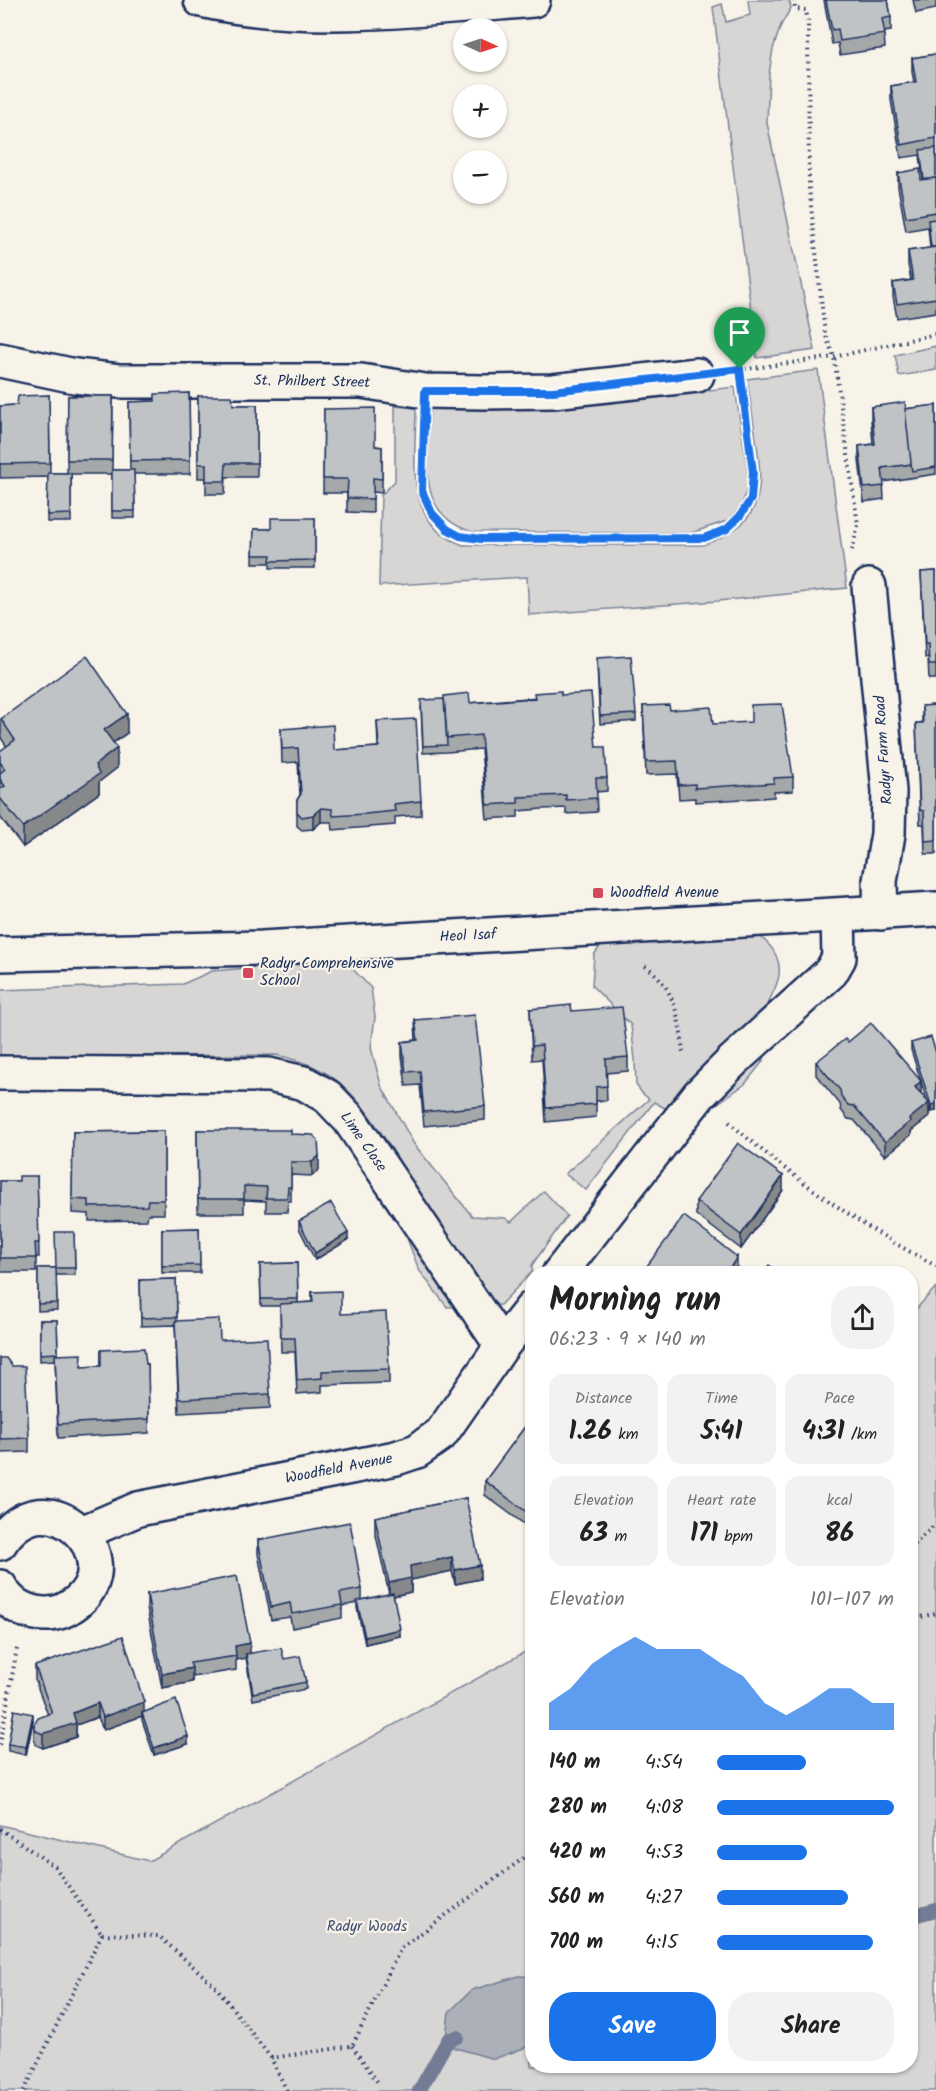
<!DOCTYPE html>
<meta charset="utf-8">
<style>
body{margin:0;font-family:Kalam,sans-serif;background:#f2f2f2;color:#222;height:100vh;display:flex;flex-direction:column;font-size:22px;white-space:nowrap}
*{box-sizing:border-box;margin:0}
p{font-size:20px;color:#767676}
.icon{flex:none;width:33px;height:33px;fill:none;stroke:currentColor;stroke-width:2;stroke-linecap:round;stroke-linejoin:round}
.map{position:relative;flex:1;overflow:hidden}
.drawer{position:absolute;left:525px;top:1266px;width:393px;height:807px;display:flex;flex-direction:column;background:#fff;border-radius:24px;box-shadow:0 2px 4px #0004}
.drawer>*{flex:none}
.needle{width:39px;rotate:93deg}
.tools{position:absolute;left:453px;top:18px;display:grid;gap:12px}
.tools a{display:grid;place-items:center;width:54px;height:54px;border-radius:50%;background:#fff;box-shadow:0 2px 4px #0004;font-size:30px}
.pin{position:absolute;display:grid;place-items:center;width:51px;height:51px;color:#fff;margin:-62px -26px;border-radius:50% 50% 50% 0;rotate:-45deg;box-shadow:0 0 6px #0007}
.pin .icon{rotate:45deg}
.round{display:grid;place-items:center;flex:none;width:63px;height:63px;border-radius:24px;background:#f2f2f2}
.headline{display:flex;align-items:center;justify-content:space-between;height:102px;padding:0 24px}
h1{font-size:33px;font-weight:600;line-height:45px}
.figures{display:grid;grid-template-columns:repeat(3,1fr);gap:9px;height:102px;padding:6px 24px}
.figures div{display:grid;align-content:center;border-radius:15px;background:#f2f2f2;text-align:center}
.figures b{font-size:26px;font-weight:600}
.figures small{font-size:16px;font-weight:400}
.figures p{font-size:16px}
.chart{height:168px;padding:12px 24px}
.chart p{display:flex;justify-content:space-between}
.chart svg{width:100%;height:108px;margin-top:6px;fill:#1a73e8;opacity:.7}
.cta{display:flex;gap:12px;margin-top:auto;padding:12px 24px}
.cta a{flex:1;height:69px;border-radius:24px;background:#1a73e8;color:#fff;font-size:24px;font-weight:600;line-height:69px;text-align:center}
.cta a+a{background:#f2f2f2;color:#222}
ul{padding:0 24px;list-style:none;font-size:20px}
li{display:grid;grid-template-columns:96px 72px 1fr;align-items:center;height:45px}
li i{height:15px;border-radius:8px;background:#1a73e8}
.map>svg:first-child{display:block}
.green{fill:#d7d6d4;stroke:#798299;stroke-width:1.5}
.water{fill:#acb0b9;stroke:#727c95;stroke-width:1.5}
.lines{fill:none;stroke-linecap:round;stroke-linejoin:round}
.stream{stroke:#727c95;stroke-width:14}
.minor-casing{stroke:#1b2f5e;stroke-width:38}
.major-casing{stroke:#1b2f5e;stroke-width:38}
.path{stroke:#1b2f5e;stroke-width:4;stroke-dasharray:1.5 4.5;stroke-linecap:butt}
.minor{stroke:#f7f3e8;stroke-width:33}
.major{stroke:#f7f3e8;stroke-width:33}
.wall{fill:#a5a8a9;stroke:#1b2f5e;stroke-width:1.5}
.shaded-wall{fill:#86888a;stroke:#1b2f5e;stroke-width:1.5}
.building{fill:#c0c3c5;stroke:#1b2f5e;stroke-width:1.5}
.route-casing{stroke:#fff;stroke-width:12}
.route{stroke:#1a73e8;stroke-width:8}
.poi-dot{fill:#d1495b;stroke:#f7f3e8;stroke-width:2}
.labels{text-anchor:middle;dominant-baseline:central;stroke-width:4.5;stroke-linejoin:round;paint-order:stroke}
.street-label{font-size:15px;fill:#1b2f5e;stroke:#f7f3e8}
.poi-label{font-size:15px;fill:#1b2f5e;stroke:#f7f3e8;text-anchor:start}
.park-label{font-size:15px;fill:#415076;stroke:#f7f3e8}
</style>
<div class="map">
<svg width="936" height="2091" viewBox="0 0 936 2091">
<rect width="100%" height="100%" fill="#f7f3e8"/>
<filter id="ink" filterUnits="userSpaceOnUse"><feTurbulence type="fractalNoise" baseFrequency=".0167" numOctaves="2"/><feDisplacementMap in="SourceGraphic" scale="12" xChannelSelector="R" yChannelSelector="G"/><feConvolveMatrix kernelMatrix="1 2 1 2 8 2 1 2 1" color-interpolation-filters="sRGB"/></filter>
<g filter="url(#ink)">
<g class="green">
<polygon points="748,0 789,0 791,8 781,25 773,49 769,74 767,123 815,350 757,358 713,7 722,4 726,22 750,15"/>
<polygon points="936,346 936,370 899,376 895,355"/>
<path d="M818,370L847,588L718,601L529,615L527,577L379,586L381,495L395,481V406L416,408C416,449 406,501 439,532C445,538 455,541 463,545H702C761,526 765,495 756,439C753,419 750,399 747,379Z"/>
<path d="M735,387L749,481L742,505L730,520L691,533L473,532C413,515 429,457 430,408L543,409Z"/>
<path d="M723,914C746,928 783,942 779,975C777,990 765,1007 758,1022L767,1042L764,1060L745,1084L714,1106L670,1111L654,1102L586,1190L565,1174L649,1099L642,1093L636,1085L635,1060L631,1025L592,986L594,955L601,945Z"/>
<path d="M344,960L371,988L375,1017L371,1048L381,1085L414,1144L472,1216L505,1218L511,1222L544,1191L567,1216L532,1265V1272L500,1305L447,1307L419,1270L405,1233L423,1200C398,1161 365,1095 324,1072C309,1063 293,1059 276,1055L0,1057V990L183,984L212,971Z"/>
<polygon points="936,1287 936,2091 0,2091 0,1825 149,1861 532,1648 532,2066 910,2066 910,1316"/>
</g>
<polygon class="water" points="519,1976 532,1977 532,2045 494,2059 445,2045 449,2012 472,1990"/>
<g class="lines">
<g class="stream">
<polyline points="910,1917 936,1910"/>
<polyline points="419,2091 448,2040 457,2037"/>
</g>
<defs>
<g id="minor">
<path d="M201,0C304,24 428,9 533,0"/>
<polyline points="0,360 75,376 119,381 361,381 425,391 484,392 553,391 697,375"/>
<polyline points="869,586 889,791 888,834 880,881 881,913"/>
<polyline points="0,1073 269,1075 304,1083 328,1097 349,1119 502,1346"/>
<polyline points="559,1274 699,1095 734,1060 831,972 839,958 838,916"/>
<polyline points="82,1533 138,1509 396,1458 417,1451 441,1434 502,1346 532,1308"/>
<path d="M0,1543C47,1471 131,1558 77,1602C67,1610 57,1615 44,1614C24,1613 9,1604 0,1587"/>
</g>
<polyline id="major" points="0,954 262,948 936,909"/>
</defs>
<use href="#minor" class="minor-casing"/>
<use href="#major" class="major-casing"/>
<g class="path">
<polyline points="794,0 795,9 806,10 808,23 809,188 825,334 834,357 858,525 852,550"/>
<polyline points="739,370 834,357 936,334"/>
<path d="M423,430C421,468 415,517 458,535C465,538 473,538 481,539L703,538L727,529L740,516L751,499L753,472L740,370"/>
<path d="M645,966C674,984 681,1023 683,1054"/>
<path d="M729,1122C791,1177 862,1227 936,1266"/>
<polyline points="910,1549 936,1523"/>
<polyline points="910,1620 936,1613"/>
<polyline points="0,1745 17,1648"/>
<polyline points="0,1829 55,1867 102,1934"/>
<polyline points="102,1934 159,1936 216,1987 271,2058 287,2091"/>
<polyline points="352,2046 379,2084"/>
<polyline points="271,2058 352,2046 401,1948 532,1852"/>
<polyline points="24,2091 102,1934"/>
</g>
<use href="#minor" class="minor"/>
<use href="#major" class="major"/>
</g>
<g class="wall">
<polygon points="824,0 888,0 891,17 891,31 884,32 885,48 840,55 838,43 832,44"/>
<polygon points="913,0 936,0 936,9 916,13"/>
<polygon points="936,54 936,312 897,318 893,297 893,283 911,280 908,265 908,251 930,248 928,227 906,231 898,187 898,173 921,180 923,180 920,155 901,158 891,100 891,86 914,82 912,72 912,58"/>
<polygon points="189,393 190,474 134,474 135,518 112,518 112,474 71,474 71,522 47,522 48,477 0,478 0,406 17,405 49,395 50,473 67,473 68,396 113,396 112,470 130,470 129,402 155,401"/>
<polygon points="198,396 233,405 257,405 257,477 226,477 225,494 206,494 206,478 198,478"/>
<polygon points="936,405 936,474 883,482 884,499 864,502 859,460 859,446 873,444 871,420 871,407 905,409"/>
<polygon points="324,409 375,446 382,447 382,493 373,492 373,513 347,512 347,493 323,493"/>
<polygon points="315,518 315,568 270,568 270,563 253,563 254,529 271,529"/>
<polygon points="936,571 936,679 929,679 928,658 925,658 921,572"/>
<polygon points="597,665 636,714 636,721 600,724"/>
<polygon points="561,695 596,747 607,778 607,791 596,792 597,812 566,814 566,808 542,809 518,811 518,817 487,819 481,749 447,752 423,753 421,707"/>
<polygon points="936,705 936,854 925,854 924,824 920,824 916,723 922,723 922,706"/>
<polygon points="643,706 670,710 713,724 793,777 793,791 774,792 774,797 695,802 695,798 679,799 677,774 646,775"/>
<polygon points="1,719 127,733 113,743 117,768 99,782 99,793 23,847 0,817 0,751 7,747 1,738"/>
<polygon points="377,721 421,801 421,815 395,817 395,825 333,830 332,822 321,822 313,829 302,830 297,826 297,800 300,795 298,762 282,763 281,729 334,750 378,747"/>
<polygon points="530,1009 572,1011 628,1057 628,1071 606,1073 607,1100 596,1101 596,1117 546,1122 542,1059 532,1060"/>
<polygon points="415,1020 485,1106 485,1120 424,1126 420,1085 406,1086 402,1056 402,1042 416,1040"/>
<polygon points="848,1042 921,1094 927,1101 911,1050 911,1043 936,1053 936,1111 931,1112 929,1107 929,1117 911,1131 911,1135 885,1156 854,1120 848,1119 841,1110 840,1104 816,1075 816,1062"/>
<polygon points="197,1130 291,1134 319,1170 312,1176 291,1175 291,1201 288,1201 287,1212 266,1212 266,1201 244,1200 244,1213 198,1213"/>
<polygon points="164,1131 164,1214 148,1214 147,1220 89,1221 89,1214 72,1213 73,1132"/>
<polygon points="37,1176 39,1257 36,1257 36,1272 0,1272 0,1181 19,1181"/>
<polygon points="783,1190 741,1249 696,1215 696,1201"/>
<polygon points="299,1221 348,1240 315,1260 299,1228"/>
<polygon points="199,1228 200,1273 162,1273 162,1229"/>
<polygon points="74,1232 75,1275 56,1275 57,1310 38,1311 38,1268 56,1268"/>
<polygon points="297,1263 298,1303 312,1302 312,1292 341,1314 389,1369 389,1383 322,1385 322,1392 297,1394 295,1352 281,1352 280,1306 261,1306 260,1264"/>
<polygon points="176,1279 177,1321 220,1340 270,1394 270,1408 179,1413 175,1325 141,1326 140,1280"/>
<polygon points="40,1320 57,1320 58,1355 82,1367 101,1366 101,1350 148,1364 149,1433 58,1438 55,1360 40,1361"/>
<polygon points="0,1358 29,1438 29,1452 0,1453"/>
<polygon points="532,1417 532,1530 485,1495 485,1481"/>
<polygon points="466,1498 480,1579 455,1584 452,1571 411,1580 411,1592 393,1596 400,1636 365,1644 357,1608 357,1603 342,1606 342,1618 292,1628 290,1617 271,1620 258,1554 258,1540 362,1589 362,1600 389,1594 375,1531 375,1517"/>
<polygon points="147,1594 250,1653 284,1659 306,1682 306,1689 253,1700 246,1658 236,1660 236,1670 192,1677 192,1682 162,1688 147,1608"/>
<polygon points="35,1666 144,1712 188,1744 154,1755 142,1720 142,1716 103,1730 98,1717 76,1725 76,1737 43,1748 36,1745 34,1739 34,1725 48,1715 35,1680"/>
<polygon points="33,1721 26,1755 8,1751 8,1744"/>
</g>
<g class="shaded-wall">
<polygon points="127,714 127,733 104,749 104,730"/>
<polygon points="117,748 117,768 99,782 99,793 23,847 23,827 95,765"/>
<polygon points="321,808 321,822 313,829 313,815"/>
<polygon points="921,1081 921,1095 915,1087"/>
<polygon points="929,1103 929,1117 911,1131 911,1135 885,1156 885,1142 909,1119"/>
<polygon points="936,1104 936,1111 931,1112 931,1105"/>
<polygon points="319,1156 319,1170 312,1176 312,1162"/>
<polygon points="783,1176 783,1190 741,1249 741,1235"/>
<polygon points="348,1233 348,1240 315,1260 315,1253"/>
<polygon points="737,1257 737,1271 735,1274 726,1274"/>
<polygon points="452,1557 452,1571 411,1580 411,1592 389,1597 389,1583 410,1566"/>
<polygon points="480,1565 480,1579 455,1584 455,1570"/>
<polygon points="400,1629 400,1636 365,1644 365,1637"/>
<polygon points="250,1643 250,1657 246,1654 246,1658 236,1660 235,1646"/>
<polygon points="192,1668 192,1682 162,1688 162,1674"/>
<polygon points="144,1702 144,1716 142,1713 142,1716 103,1730 103,1717"/>
<polygon points="98,1703 98,1717 76,1725 76,1737 43,1748 43,1734 73,1713"/>
<polygon points="33,1714 33,1721 26,1755 26,1747"/>
<polygon points="188,1736 188,1744 154,1755 154,1748"/>
</g>
<g class="building">
<polygon points="826,0 888,0 891,17 882,19 885,34 840,41 838,29 832,30"/>
<polygon points="936,54 936,138 901,145 891,86 916,82 912,58"/>
<polygon points="936,148 936,178 924,180 920,150"/>
<polygon points="920,169 921,180 936,178 936,212 906,217 898,173"/>
<polygon points="936,219 936,247 931,247 928,220"/>
<polygon points="936,247 936,298 897,304 893,283 913,280 908,251"/>
<polygon points="189,393 190,460 130,461 129,402 155,401 155,394"/>
<polygon points="49,395 50,463 0,464 0,406 17,405 18,396"/>
<polygon points="68,396 113,396 112,460 67,460"/>
<polygon points="198,396 232,396 233,405 257,405 257,463 226,463 225,481 206,481 206,464 198,464"/>
<polygon points="905,402 912,464 882,468 884,486 864,488 859,446 875,444 871,407"/>
<polygon points="936,405 936,467 912,471 905,409"/>
<polygon points="375,408 375,446 382,447 382,479 373,478 373,499 347,498 348,479 323,479 324,409"/>
<polygon points="112,470 134,470 135,511 112,511"/>
<polygon points="48,473 71,473 71,514 47,515"/>
<polygon points="271,518 315,518 315,560 270,561 271,555 253,555 254,529 271,529"/>
<polygon points="936,571 936,665 929,665 928,644 925,644 921,572"/>
<polygon points="87,656 127,714 104,730 117,748 95,765 99,774 23,827 0,798 0,789 5,786 0,779 0,773 5,769 0,762 0,751 15,740 1,719"/>
<polygon points="631,656 636,714 600,716 597,658"/>
<polygon points="561,691 561,695 591,693 596,747 605,747 607,778 596,778 597,798 566,800 566,795 518,797 518,803 487,805 481,735 447,738 444,696 469,693 470,703 535,698 534,693"/>
<polygon points="444,699 447,745 423,746 421,700"/>
<polygon points="782,704 793,777 774,778 774,783 695,788 695,784 679,785 677,761 646,762 643,706 669,705 670,710 711,707 713,724 751,722 751,705"/>
<polygon points="936,705 936,840 925,841 924,811 920,810 916,723 923,723 922,706"/>
<polygon points="416,719 421,801 394,804 395,811 365,814 333,816 332,809 321,808 313,815 302,817 297,812 297,800 301,794 298,748 282,749 281,729 333,725 334,750 379,747 377,721"/>
<polygon points="571,1005 572,1011 622,1007 628,1057 606,1059 607,1086 596,1087 596,1104 546,1108 542,1045 532,1046 530,1009"/>
<polygon points="475,1015 485,1106 424,1112 420,1071 406,1072 402,1042 418,1040 415,1020"/>
<polygon points="871,1023 921,1081 915,1087 929,1103 909,1119 911,1121 885,1142 854,1106 848,1105 841,1096 840,1090 816,1062 845,1039 848,1042"/>
<polygon points="931,1037 936,1053 936,1104 931,1105 911,1043"/>
<polygon points="197,1130 291,1130 291,1134 313,1135 318,1140 319,1156 312,1162 291,1162 291,1187 288,1187 287,1198 266,1198 267,1187 244,1186 244,1199 198,1199"/>
<polygon points="164,1131 164,1200 148,1200 147,1206 89,1207 89,1200 72,1199 73,1132"/>
<polygon points="738,1143 783,1176 741,1235 696,1201"/>
<polygon points="19,1176 37,1176 39,1243 35,1243 36,1258 0,1258 0,1181 19,1181"/>
<polygon points="331,1203 348,1233 315,1253 299,1221"/>
<polygon points="684,1216 737,1257 726,1274 716,1274 714,1271 712,1274 641,1274"/>
<polygon points="199,1228 200,1265 162,1266 162,1229"/>
<polygon points="55,1232 74,1232 75,1268 56,1268"/>
<polygon points="297,1263 298,1299 261,1299 260,1264"/>
<polygon points="769,1265 780,1274 763,1274"/>
<polygon points="38,1268 56,1268 57,1303 38,1304"/>
<polygon points="176,1279 177,1317 141,1318 140,1280"/>
<polygon points="341,1291 341,1314 386,1312 389,1369 322,1371 322,1378 297,1380 295,1338 281,1338 280,1304 313,1302 312,1292"/>
<polygon points="219,1319 220,1340 267,1338 270,1394 179,1399 175,1321"/>
<polygon points="40,1320 57,1320 58,1353 40,1354"/>
<polygon points="144,1348 146,1364 148,1364 149,1419 58,1424 55,1355 82,1354 81,1367 101,1366 101,1350"/>
<polygon points="0,1358 6,1358 12,1366 25,1366 29,1438 0,1439"/>
<polygon points="532,1417 532,1516 485,1481"/>
<polygon points="466,1498 480,1565 455,1570 452,1557 410,1566 411,1578 389,1583 375,1517"/>
<polygon points="350,1522 362,1589 340,1593 342,1605 292,1614 290,1603 271,1607 258,1540"/>
<polygon points="237,1576 250,1643 235,1646 236,1656 190,1663 192,1668 162,1674 147,1594"/>
<polygon points="393,1593 400,1629 365,1637 357,1601"/>
<polygon points="123,1636 144,1702 103,1717 98,1703 73,1713 76,1723 43,1734 36,1731 34,1725 38,1718 52,1713 35,1666"/>
<polygon points="281,1648 284,1659 300,1656 306,1682 253,1693 246,1654"/>
<polygon points="176,1700 188,1736 154,1748 142,1713"/>
<polygon points="14,1710 33,1714 26,1747 8,1744"/>
</g>
</g>
<g class="lines" filter="url(#ink)">
<defs>
<polygon id="route" points="740,369 753,472 751,499 740,516 727,529 704,538 481,539 460,536 447,529 432,513 422,491 425,391 553,391"/>
</defs>
<use href="#route" class="route-casing"/>
<use href="#route" class="route"/>
</g>
<g class="poi-dot">
<rect x="592" y="887" width="12" height="12" rx="3"/>
<rect x="242" y="967" width="12" height="12" rx="3"/>
</g>
<g class="labels">
<g class="street-label">
<text transform="translate(312 382) rotate(1)">St. Philbert Street</text>
<text transform="translate(884 750) rotate(-94)">Radyr Farm Road</text>
<text transform="translate(468 936) rotate(-3)">Heol Isaf</text>
<text transform="translate(363 1142) rotate(55)">Lime Close</text>
<text transform="translate(339 1469) rotate(-11)">Woodfield Avenue</text>
</g>
<g class="poi-label">
<text x="610" y="893">Woodfield Avenue</text>
<text x="260" y="964">Radyr Comprehensive<tspan x="260" dy="17">School</tspan></text>
</g>
<g class="park-label">
<text x="367" y="1927">Radyr Woods</text>
</g>
</g>
</svg>
<div class="tools">
<a><svg class="needle" viewBox="-14 -14 28 28"><path d="M0-13l5 13h-10z" fill="#e53935"/><path d="M0 13l5-13h-10z" fill="#767676"/></svg></a>
<a>+</a>
<a>−</a>
</div>
<div class="pin" style="left:740px;top:369px;background:#1e9e55"><svg class="icon" aria-label="arrive" viewBox="0 0 24 24"><path d="M6 21V4h12l-3 4 3 4H6"/></svg></div>
<section class="drawer">
<div class="headline"><div><h1>Morning run</h1><p>06:23 · 9 × 140 m</p></div><a class="round"><svg class="icon" aria-label="share" viewBox="0 0 24 24"><path d="M12 15V3M7 8l5-5 5 5M5 13v7h14v-7"/></svg></a></div>
<div class="figures">
<div><p>Distance</p><b>1.26<small> km</small></b></div>
<div><p>Time</p><b>5:41</b></div>
<div><p>Pace</p><b>4:31<small> /km</small></b></div>
</div>
<div class="figures">
<div><p>Elevation</p><b>63<small> m</small></b></div>
<div><p>Heart rate</p><b>171<small> bpm</small></b></div>
<div><p>kcal</p><b>86</b></div>
</div>
<div class="chart"><p><span>Elevation</span>101–107 m</p>
<svg viewBox="0 0 160 44" preserveAspectRatio="none"><path d="M0 44V33L10 27L20 17L30 11L40 6L50 11L60 11L70 11L80 17L90 22L100 33L110 38L120 33L130 27L140 27L150 33L160 33V44z"/></svg>
</div>
<ul>
<li><b>140 m</b>4:54<i style="width:50%"></i></li>
<li><b>280 m</b>4:08<i style="width:100%"></i></li>
<li><b>420 m</b>4:53<i style="width:51%"></i></li>
<li><b>560 m</b>4:27<i style="width:74%"></i></li>
<li><b>700 m</b>4:15<i style="width:88%"></i></li>
</ul>
<div class="cta"><a>Save</a><a>Share</a></div>
</section>
</div>
